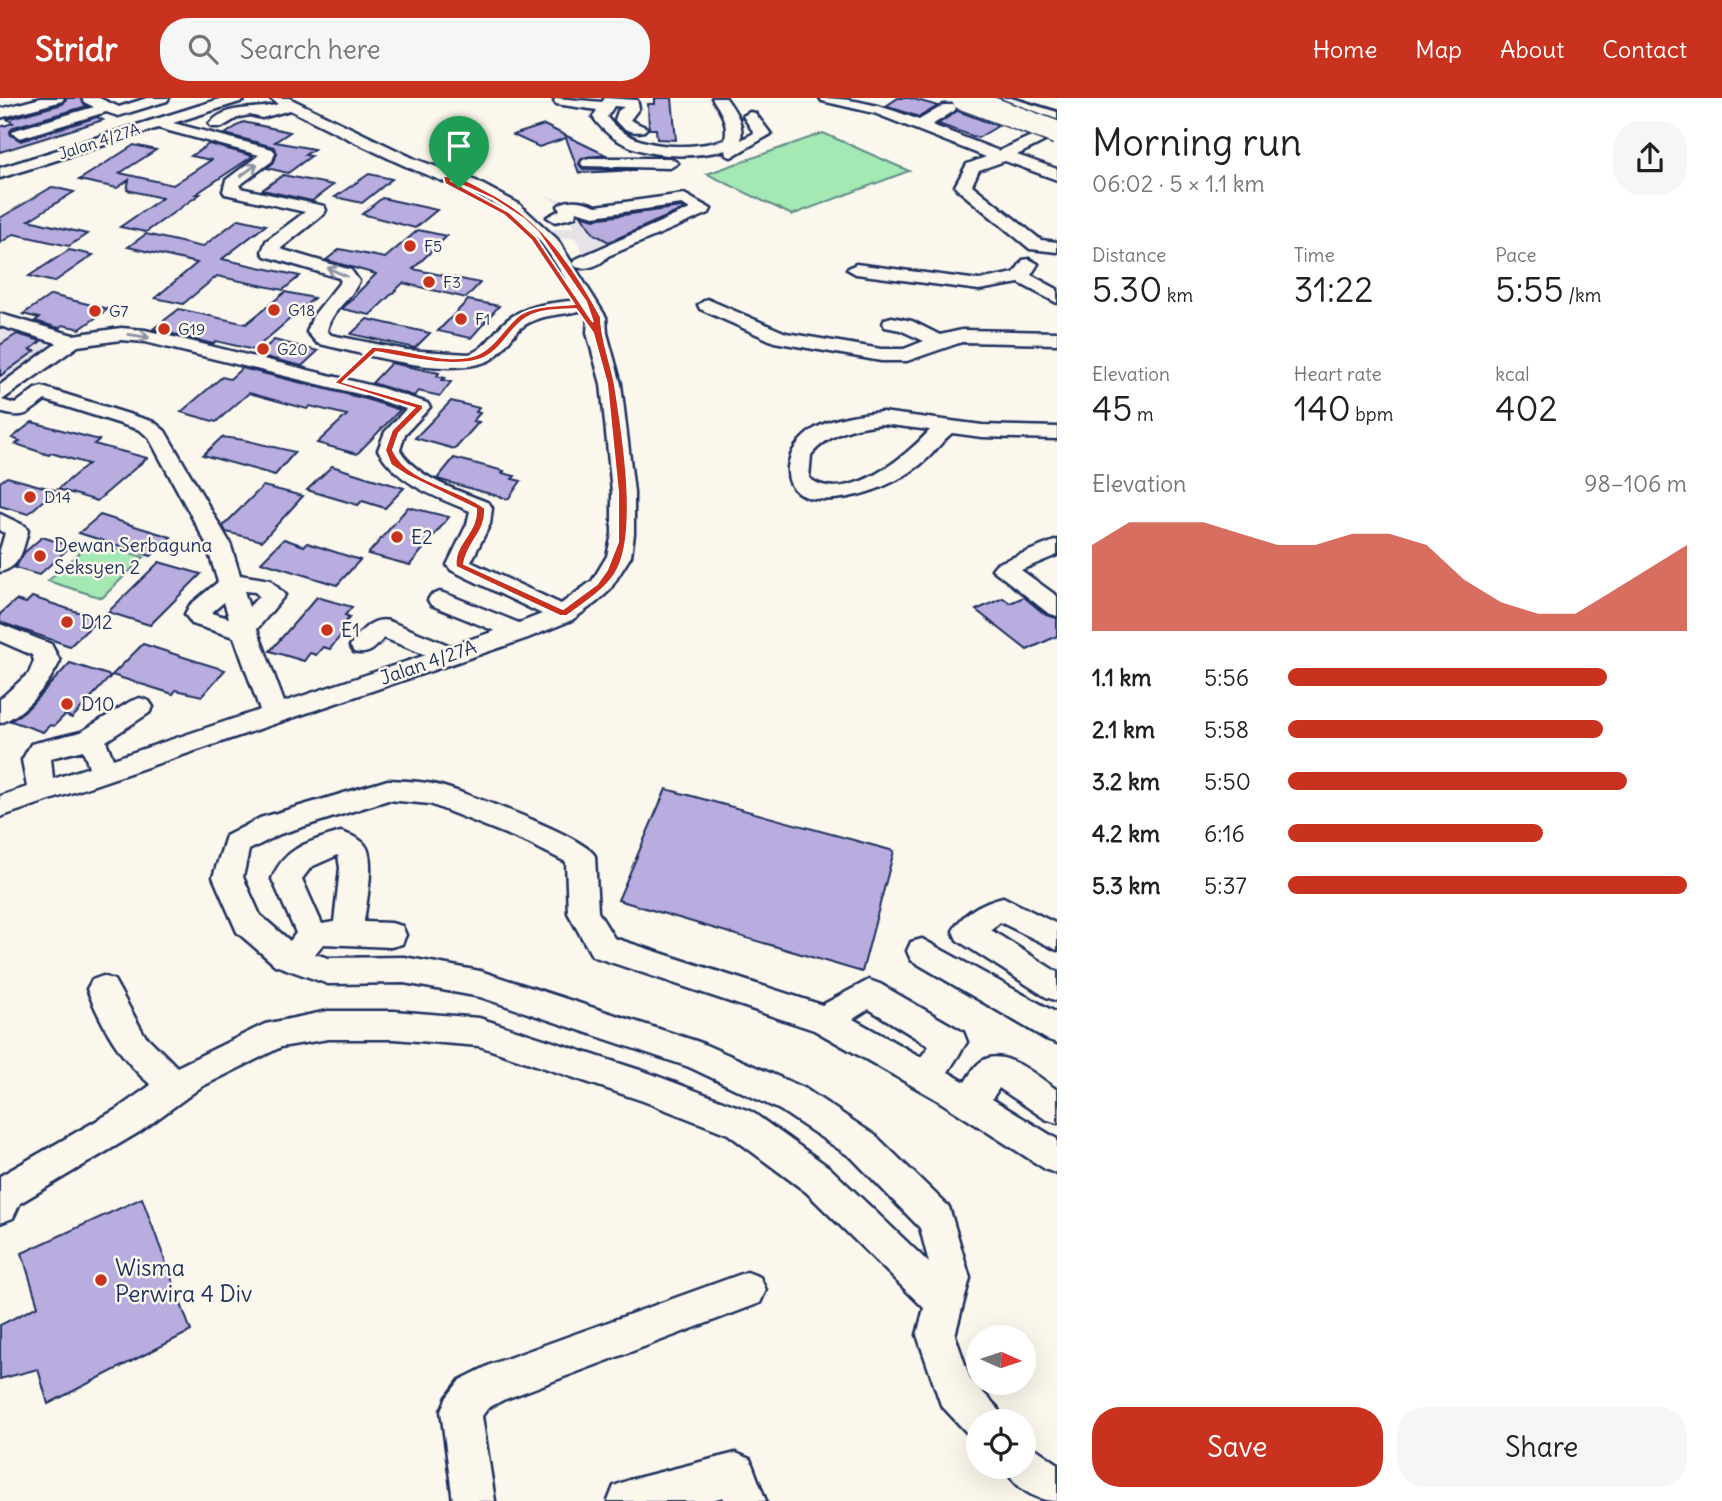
<!DOCTYPE html>
<meta charset="utf-8">
<style>
body{margin:0;font-family:Delius,sans-serif;background:#f6f6f6;color:#202124;height:100vh;display:flex;flex-direction:column;font-size:26px;white-space:nowrap}
*{box-sizing:border-box;margin:0}
p{font-size:23px;color:#757577}
.icon{flex:none;width:38px;height:38px;fill:none;stroke:currentColor;stroke-width:2;stroke-linecap:round;stroke-linejoin:round}
.map{position:relative;flex:1;overflow:hidden}
.drawer{display:flex;flex-direction:column;background:#fff;width:665px}
.drawer>*{flex:none}
.needle{width:46px;rotate:93deg}
.controls{position:absolute;left:966px;top:1227px;display:grid;gap:14px}
.controls a{display:grid;place-items:center;width:70px;height:70px;border-radius:50%;background:#fff;box-shadow:0 7px 28px #0002;font-size:35px}
.pin{position:absolute;display:grid;place-items:center;width:60px;height:60px;color:#fff;margin:-72px -30px;border-radius:50% 50% 50% 0;rotate:-45deg;box-shadow:0 0 7px #0007}
.pin .icon{rotate:45deg}
.round{display:grid;place-items:center;flex:none;width:74px;height:74px;border-radius:28px;background:#f6f6f6}
.overview{display:flex;align-items:center;justify-content:space-between;height:119px;padding:0 35px}
h1{font-size:38px;font-weight:600;line-height:52px}
.figures{display:grid;grid-template-columns:repeat(3,1fr);gap:10px;height:119px;padding:7px 35px}
.figures div{display:grid;align-content:center}
.figures b{font-size:35px;font-weight:600}
.figures small{font-size:19px;font-weight:400}
.figures p{font-size:19px}
.chart{height:196px;padding:14px 35px}
.chart p{display:flex;justify-content:space-between}
.chart svg{width:100%;height:126px;margin-top:7px;fill:#c8321e;opacity:.7}
.action{display:flex;gap:14px;margin-top:auto;padding:14px 35px}
.action a{flex:1;height:80px;border-radius:28px;background:#c8321e;color:#fff;font-size:28px;font-weight:600;line-height:80px;text-align:center}
.action a+a{background:#f6f6f6;color:#202124}
ul{padding:0 35px;list-style:none;font-size:23px}
li{display:grid;grid-template-columns:112px 84px 1fr;align-items:center;height:52px}
li i{height:18px;border-radius:9px;background:#c8321e}
header{display:flex;align-items:center;gap:42px;box-sizing:border-box;height:98px;padding:0 35px;background:#c8321e;color:#fff}
header strong{font-size:33px}
nav{display:flex;gap:38px;margin-inline-start:auto;font-size:24px}
.search{width:490px;height:63px;background:#f6f6f6;display:flex;align-items:center;gap:18px;box-sizing:border-box;padding:0 24px;border-radius:28px;color:#757577;font-size:26px}
main{display:flex;flex:1;min-height:0}
.map>svg:first-child{display:block}
.built{fill:#e7e1e8}
.green{fill:#a4e8b4;stroke:#608c89;stroke-width:2}
.building{fill:#b8adde;stroke:#1b2f5e;stroke-width:2}
.lines{fill:none;stroke-linecap:round;stroke-linejoin:round}
.minor-casing{stroke:#1b2f5e;stroke-width:5}
.highway-casing{stroke:#1b2f5e;stroke-width:6}
.minor{fill:#fbf7ec;fill-rule:evenodd}
.highway{fill:#fbf7ec;fill-rule:evenodd}
.highway-bridge-casing{stroke:#1b2f5e;stroke-width:26;stroke-linecap:butt}
.highway-bridge{stroke:#fbf7ec;stroke-width:23}
.oneway{stroke:#8b93a5}
.route{fill:#c8321e;stroke:#fff;stroke-width:2;fill-rule:evenodd}
.poi-dot{fill:#c8321e;stroke:#fbf7ec;stroke-width:2.5}
.labels{text-anchor:middle;dominant-baseline:central;stroke-width:5;stroke-linejoin:round;paint-order:stroke}
.far-street-label{font-size:16px;fill:#1b2f5e;stroke:#fbf7ec}
.far-poi-label{font-size:16px;fill:#1b2f5e;stroke:#fbf7ec;text-anchor:start}
.poi-label{font-size:19px;fill:#1b2f5e;stroke:#fbf7ec;text-anchor:start}
.street-label{font-size:19px;fill:#1b2f5e;stroke:#fbf7ec}
.near-poi-label{font-size:23px;fill:#1b2f5e;stroke:#fbf7ec;text-anchor:start}
</style>
<header>
<strong>Stridr</strong>
<div class="search"><svg class="icon" aria-label="search" viewBox="0 0 24 24"><circle cx="10" cy="10" r="6"/><path d="M15 15l6 6"/></svg>Search here</div>
<nav><a>Home</a><a>Map</a><a>About</a><a>Contact</a></nav>
</header>
<main>
<div class="map">
<svg width="1057" height="1403" viewBox="0 0 1057 1403">
<rect width="100%" height="100%" fill="#fbf7ec"/>
<filter id="ink" filterUnits="userSpaceOnUse"><feTurbulence type="fractalNoise" baseFrequency=".0143" numOctaves="2"/><feDisplacementMap in="SourceGraphic" scale="14" xChannelSelector="R" yChannelSelector="G"/><feConvolveMatrix kernelMatrix="1 2 1 2 8 2 1 2 1" color-interpolation-filters="sRGB"/></filter>
<g filter="url(#ink)">
<g class="built">
<polygon points="546,98 599,111 685,99 709,111 607,152 593,172 575,139 557,141 548,132 574,129 558,105"/>
<polygon points="0,229 46,241 48,249 0,284"/>
</g>
<g class="green">
<polygon points="823,35 909,73 792,117 707,76"/>
<polygon points="91,444 144,459 102,500 48,483"/>
</g>
<g class="building">
<polygon points="67,0 80,0 87,8 14,29 10,33 11,37 21,43 97,19 103,22 0,54 0,29 13,25 7,21 63,6"/>
<polygon points="655,0 672,0 676,42 657,41 656,31 649,31 648,6 655,6"/>
<polygon points="898,0 910,0 938,8 919,19 886,8"/>
<polygon points="957,13 958,13 998,28 978,40 938,26"/>
<polygon points="243,24 290,34 275,44 314,51 305,57 311,58 288,75 267,70 274,64 277,55 274,49 225,36"/>
<polygon points="544,27 606,57 582,60 579,66 583,71 636,72 579,75 566,40 539,49 513,37"/>
<polygon points="209,46 253,58 196,96 200,96 146,134 120,129 162,100 127,92 129,82 117,90 79,82 134,47 156,52 120,75 173,87 211,62 191,58"/>
<polygon points="369,76 392,81 362,105 335,99"/>
<polygon points="283,77 333,87 312,103 262,92"/>
<polygon points="52,89 74,94 29,122 87,136 69,148 14,136 0,145 0,120"/>
<polygon points="382,100 437,112 415,130 362,116"/>
<polygon points="681,109 684,111 609,144 594,136 581,117 594,121"/>
<polygon points="239,121 266,127 222,161 300,178 283,192 217,178 183,206 155,200 197,165 128,149 146,136 202,149"/>
<polygon points="418,132 447,138 413,171 480,185 466,200 403,185 370,217 342,211 376,176 326,162 340,151 385,160"/>
<polygon points="69,152 93,157 54,184 29,178"/>
<polygon points="285,194 314,200 254,252 216,243 213,246 153,231 179,211 246,226"/>
<polygon points="51,197 108,211 80,231 63,227 59,230 35,223 39,220 23,216"/>
<polygon points="468,202 499,208 471,240 438,233"/>
<polygon points="367,221 430,235 415,250 351,236"/>
<polygon points="17,236 41,243 30,252 35,253 0,278 0,247"/>
<polygon points="274,242 318,253 302,268 257,257"/>
<polygon points="391,265 439,275 437,278 445,280 442,282 451,284 440,298 418,293 414,298 372,285"/>
<polygon points="242,270 366,301 400,312 357,356 317,345 347,317 310,308 307,311 249,295 216,324 181,314 222,279 230,281"/>
<polygon points="451,303 479,310 476,314 480,315 473,323 479,324 455,351 415,340"/>
<polygon points="32,324 99,342 94,346 147,360 97,403 58,391 88,366 51,355 49,357 16,346 20,343 12,340"/>
<polygon points="222,339 244,342 295,354 275,377 203,357"/>
<polygon points="454,360 504,373 502,375 515,378 512,381 521,383 508,401 437,381"/>
<polygon points="332,368 363,378 404,390 385,410 362,403 358,407 307,392"/>
<polygon points="7,379 55,392 28,416 0,408 0,384"/>
<polygon points="263,388 303,398 262,443 226,434 223,428"/>
<polygon points="408,409 449,419 410,467 368,456"/>
<polygon points="100,417 141,430 171,439 151,458 79,435"/>
<polygon points="42,439 71,448 39,477 15,470 24,455"/>
<polygon points="284,441 304,448 307,445 360,462 337,487 261,464"/>
<polygon points="159,464 201,476 150,527 108,514"/>
<polygon points="32,499 99,521 70,548 0,524 0,516 16,502 26,505"/>
<polygon points="317,499 352,509 345,517 350,519 343,527 348,528 330,551 323,549 316,557 310,555 304,563 270,553"/>
<polygon points="1024,499 1046,517 1057,520 1057,538 1027,552 976,512 1003,500 1010,505"/>
<polygon points="143,546 199,564 225,572 202,598 176,592 173,596 112,577"/>
<polygon points="70,565 111,578 72,620 65,617 54,628 50,627 43,634 11,623 28,610"/>
<polygon points="666,691 894,753 862,874 618,802"/>
<polygon points="142,1100 191,1233 48,1306 38,1271 0,1281 0,1227 38,1208 22,1155"/>
</g>
<g class="lines">
<defs>
<g id="minor">
<polygon points="41,0 64,0 62,3 0,20 0,11"/>
<polygon points="82,0 99,0 119,9 147,0 169,0 167,3 118,18 106,14 20,40 12,35 15,32 94,9 84,4"/>
<path d="M223,0H245L243,3L173,25L272,51L275,54L272,63L240,87V90L324,108L326,112L324,116L280,151L351,172L359,183C351,202 331,212 327,233L331,237L406,252L469,256C486,251 494,233 507,222C527,206 553,205 578,202C562,177 548,148 525,128C487,95 445,86 401,66C364,49 327,30 290,12L262,20L250,17L239,19L222,29H212L209,26C229,4 254,14 278,6L270,0H289L415,61L476,83L519,106L557,141L606,219L607,235L621,286L634,394V436L631,458L609,493L597,504L572,522L528,540L0,719V698L27,689L22,662L31,646L81,634L131,603L140,600L149,603L153,609L149,615L106,643L113,661L260,612L234,539L192,526L185,516L190,507L218,484L206,445L149,340L140,332L45,302C26,317 24,321 0,314V287L57,245L0,228V216L73,237L121,230L145,232L381,290L427,305L430,309L405,336L400,352C418,382 458,392 489,405L492,410L490,426L471,464L561,506L592,483L607,458L612,436V394L601,286L587,235L588,219L583,212C562,218 541,215 522,229C510,238 502,257 488,263C446,280 368,257 324,247L317,245L307,234L313,218L341,183L339,180L265,158L262,154L266,143L305,114L225,96L223,93L226,82L259,57L158,30L0,80V70ZM121,242L145,244L367,298L406,311L385,334L378,352C399,387 434,398 470,413L467,426L447,467L451,472L542,516L519,525L449,497L440,494L431,497L428,502L431,507L495,533L451,548L389,523C371,519 360,534 350,548L354,554C369,558 374,551 384,540L426,557L284,604L257,531L285,497L270,482L240,477L230,445L165,333L154,324L42,289L35,291L15,306L2,302L78,248ZM244,493L255,494L259,498L249,509ZM224,504L229,520L211,515ZM83,652L89,669L53,681L51,660Z"/>
<path d="M556,0L602,4L605,0L637,2L639,10L630,22L647,30L644,33C633,36 621,31 615,22L618,13L624,9L614,8L607,19C631,53 689,52 725,42C729,25 721,14 712,0H726C736,14 744,25 741,42L754,35L743,18L750,14L755,15L771,36L731,59L726,57L725,52C680,63 620,60 593,19L597,12L556,6L554,3Z"/>
<path d="M820,0C855,0 886,9 919,22L944,7H954L956,10L954,13L932,27L999,53L1057,26V37L1017,57L1057,71V82L1005,63L979,72L972,87L1041,142L1057,144V154L1030,151L957,91L955,88L967,66L986,59L874,15L822,3Z"/>
<polygon points="589,60 670,60 678,65 670,70 583,68 581,65 583,62"/>
<path d="M684,96L711,111L709,115L608,158C601,167 588,172 576,169L573,165L576,161L690,111L682,106L594,118L576,113L575,119L555,124L547,119L560,112L558,108C567,99 585,103 596,108Z"/>
<polygon points="1029,161 1038,166 1031,177 1057,191 1057,205 1019,185 979,192 856,176 847,171 856,166 979,182 1014,175 1023,162"/>
<polygon points="707,201 786,235 881,251 904,251 924,243 900,232 885,229 883,225 885,221 892,219 912,223 940,237 962,232 1057,234 1057,246 962,244 907,263 881,263 774,244 700,211 698,207"/>
<path d="M882,314L982,327L1057,329V341L982,339L952,335C943,342 937,351 929,359C917,371 900,381 884,388C858,400 784,418 788,369C790,353 800,340 814,331C834,319 860,316 882,314ZM882,326L930,332C906,359 845,409 809,380L811,357C829,335 855,329 882,326Z"/>
<path d="M0,416L25,428L28,433C23,451 21,469 0,474V452L5,435L0,433Z"/>
<polygon points="1057,442 1057,457 1021,472 1057,498 1057,518 1048,515 992,471 996,466"/>
<path d="M0,526L51,546L60,563C50,585 23,618 0,625V601L29,575L34,563L32,557L0,543Z"/>
<path d="M388,682C404,683 422,683 437,687C464,694 584,738 595,758L598,814L614,840L822,907L869,882L880,886L963,934L967,944L948,974L965,984C969,978 973,971 978,966C1001,945 1038,979 1057,992V1025L1045,1021L999,990L992,1001L1057,1041V1076L1045,1071L934,1000L814,932L592,858L568,815L566,764L528,745L430,706L388,702L280,736L249,752L243,779L260,817L290,843L296,835L272,781C284,749 311,743 341,734C349,737 360,740 365,747C376,760 366,807 364,824L391,825L402,828L406,837L402,846L391,849L323,846L315,856L328,860L404,859L480,873L699,944L804,990L876,1038L949,1109L970,1180L955,1237L970,1281L997,1309L1003,1323H978V1341L969,1337L941,1307L917,1237L924,1210L806,1094L728,1036L643,1003L479,948L394,941H328L281,949L201,989L141,1033L20,1105L13,1120L0,1125V1078L117,1011L151,987C120,961 102,928 87,891L92,882L103,878L114,882L144,936L177,969L265,926L328,913H394L479,920L649,975L752,1014L830,1070L929,1165L920,1130L852,1060L780,1012L689,969L480,899L404,885L328,886L275,867L237,834L213,779L226,738L260,720ZM338,757L340,770L334,824L322,826L302,781L311,769ZM869,911L929,948L921,959L853,921Z"/>
<path d="M1003,799L1057,826V852L1000,824L991,832L1057,874V903L1046,899L957,842L953,833C963,814 983,804 1003,799Z"/>
<polygon points="922,841 1057,915 1057,945 1046,941 911,862 907,853 911,844"/>
<polygon points="747,1174 760,1179 766,1192 760,1205 503,1302 488,1310 482,1318 495,1403 453,1403 441,1313 447,1299 460,1282 492,1266"/>
<path d="M1024,1346L1038,1352L1057,1365V1403C1035,1403 1013,1389 1005,1368H1024Z"/>
<polygon points="736,1355 750,1361 766,1403 724,1403 723,1399 708,1403 608,1403 614,1388 629,1382"/>
</g>
<polygon id="highway" points="980,0 1011,0 1057,14 1057,27 983,4"/>
</defs>
<use href="#minor" class="minor-casing"/>
<use href="#highway" class="highway-casing"/>
<use href="#minor" class="minor"/>
<use href="#highway" class="highway"/>
<defs>
<polyline id="highway-bridge" points="963,0 1057,35"/>
</defs>
<use href="#highway-bridge" class="highway-bridge-casing"/>
<use href="#highway-bridge" class="highway-bridge"/>
</g>
<defs><path id="oneway-shaft" d="M-6 0H5M1.5-3L5.5 0L1.5 3" fill="none" stroke-width="1.6" stroke-linecap="round" stroke-linejoin="round" transform="scale(1.75)"/></defs>
<g class="oneway">
<use href="#oneway-shaft" transform="translate(249 72) rotate(-36)"/>
<use href="#oneway-shaft" transform="translate(337 174) rotate(-156)"/>
<use href="#oneway-shaft" transform="translate(139 238) rotate(9)"/>
</g>
</g>
<path class="route" d="M443,78C458,77 470,84 483,91C539,118 572,165 601,219C601,242 611,264 615,287C622,332 640,437 615,476C603,494 584,505 567,518H560L456,469C452,446 478,435 476,411L408,378L391,367L385,352L392,332L414,310L334,285L372,249C404,248 447,269 478,256C495,249 506,226 521,216C536,207 558,208 574,206L531,142L504,117L445,86ZM450,82L493,101L524,121L538,134L586,204L593,224L536,139L509,114ZM576,211L593,235L607,286L618,394V444L607,472L597,486L563,511L464,466C467,444 487,434 485,410C458,389 408,385 393,352L399,335L423,311V307L343,284L376,254C405,259 457,272 484,260C502,252 511,228 528,219C541,211 562,212 576,211Z"/>
<g class="poi-dot">
<circle cx="410" cy="148" r="7"/>
<circle cx="429" cy="184" r="7"/>
<circle cx="274" cy="212" r="7"/>
<circle cx="95" cy="213" r="7"/>
<circle cx="461" cy="221" r="7"/>
<circle cx="164" cy="231" r="7"/>
<circle cx="263" cy="251" r="7"/>
<circle cx="30" cy="399" r="7"/>
<circle cx="397" cy="439" r="7"/>
<circle cx="40" cy="458" r="7"/>
<circle cx="67" cy="524" r="7"/>
<circle cx="327" cy="532" r="7"/>
<circle cx="67" cy="606" r="7"/>
<circle cx="101" cy="1182" r="7"/>
</g>
<g class="labels">
<g class="far-street-label">
<text transform="translate(99 43) rotate(-18)">Jalan 4/27A</text>
</g>
<g class="far-poi-label">
<text x="424" y="148">F5</text>
<text x="443" y="184">F3</text>
<text x="288" y="212">G18</text>
<text x="109" y="213">G7</text>
<text x="475" y="221">F1</text>
<text x="178" y="231">G19</text>
<text x="277" y="251">G20</text>
<text x="44" y="399">D14</text>
</g>
<g class="poi-label">
<text x="411" y="439">E2</text>
<text x="54" y="447">Dewan Serbaguna<tspan x="54" dy="22">Seksyen 2</tspan></text>
<text x="81" y="524">D12</text>
<text x="341" y="532">E1</text>
<text x="81" y="606">D10</text>
</g>
<g class="street-label">
<text transform="translate(428 564) rotate(-19)">Jalan 4/27A</text>
</g>
<g class="near-poi-label">
<text x="115" y="1169">Wisma<tspan x="115" dy="26">Perwira 4 Div</tspan></text>
</g>
</g>
</svg>
<div class="controls">
<a><svg class="needle" viewBox="-14 -14 28 28"><path d="M0-13l5 13h-10z" fill="#e53935"/><path d="M0 13l5-13h-10z" fill="#757577"/></svg></a>
<a><svg class="icon" aria-label="locate" viewBox="0 0 24 24"><circle cx="12" cy="12" r="6"/><path d="M12 2v4M12 18v4M2 12h4M18 12h4"/></svg></a>
</div>
<div class="pin" style="left:459px;top:90px;background:#1e9e55"><svg class="icon" aria-label="arrive" viewBox="0 0 24 24"><path d="M6 21V4h12l-3 4 3 4H6"/></svg></div>
</div>
<section class="drawer">
<div class="overview"><div><h1>Morning run</h1><p>06:02 · 5 × 1.1 km</p></div><a class="round"><svg class="icon" aria-label="share" viewBox="0 0 24 24"><path d="M12 15V3M7 8l5-5 5 5M5 13v7h14v-7"/></svg></a></div>
<div class="figures">
<div><p>Distance</p><b>5.30<small> km</small></b></div>
<div><p>Time</p><b>31:22</b></div>
<div><p>Pace</p><b>5:55<small> /km</small></b></div>
</div>
<div class="figures">
<div><p>Elevation</p><b>45<small> m</small></b></div>
<div><p>Heart rate</p><b>140<small> bpm</small></b></div>
<div><p>kcal</p><b>402</b></div>
</div>
<div class="chart"><p><span>Elevation</span>98–106 m</p>
<svg viewBox="0 0 160 44" preserveAspectRatio="none"><path d="M0 44V14L10 6L20 6L30 6L40 10L50 14L60 14L70 10L80 10L90 14L100 26L110 34L120 38L130 38L140 30L150 22L160 14V44z"/></svg>
</div>
<ul>
<li><b>1.1 km</b>5:56<i style="width:80%"></i></li>
<li><b>2.1 km</b>5:58<i style="width:79%"></i></li>
<li><b>3.2 km</b>5:50<i style="width:85%"></i></li>
<li><b>4.2 km</b>6:16<i style="width:64%"></i></li>
<li><b>5.3 km</b>5:37<i style="width:100%"></i></li>
</ul>
<div class="action"><a>Save</a><a>Share</a></div>
</section>
</main>
